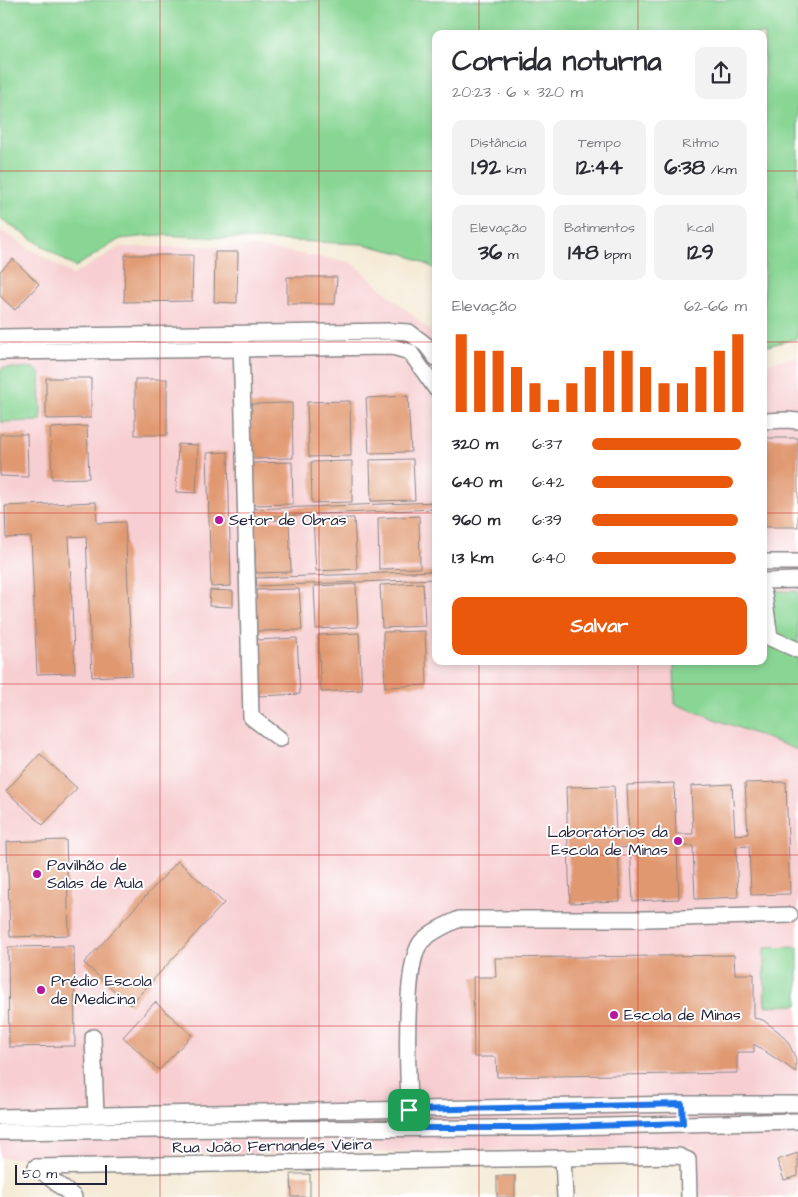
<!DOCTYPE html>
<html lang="pt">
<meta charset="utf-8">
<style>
body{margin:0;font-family:"Architects Daughter",sans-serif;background:#f2f2f3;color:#2b2b33;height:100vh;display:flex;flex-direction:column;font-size:19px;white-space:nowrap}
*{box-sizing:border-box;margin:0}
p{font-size:16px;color:#7c7c81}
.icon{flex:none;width:28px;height:28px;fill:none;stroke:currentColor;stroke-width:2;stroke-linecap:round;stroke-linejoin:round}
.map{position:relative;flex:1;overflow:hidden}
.side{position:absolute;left:432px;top:30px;width:335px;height:635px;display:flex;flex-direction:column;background:#fff;border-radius:10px;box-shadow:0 2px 8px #0003}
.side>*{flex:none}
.scale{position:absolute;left:15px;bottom:12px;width:92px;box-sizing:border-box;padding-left:5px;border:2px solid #22223b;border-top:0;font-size:14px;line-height:18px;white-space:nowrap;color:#22223b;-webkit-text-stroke:4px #fff;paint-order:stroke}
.pin{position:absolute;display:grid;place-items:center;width:42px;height:42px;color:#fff;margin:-21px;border-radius:10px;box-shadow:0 2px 8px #0006}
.round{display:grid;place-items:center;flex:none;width:52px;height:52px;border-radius:10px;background:#f2f2f3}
.head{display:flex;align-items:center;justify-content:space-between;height:85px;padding:0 20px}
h1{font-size:28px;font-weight:700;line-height:38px}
.stats{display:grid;grid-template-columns:repeat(3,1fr);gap:8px;height:85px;padding:5px 20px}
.stats div{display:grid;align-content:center;border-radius:10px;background:#f2f2f3;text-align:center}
.stats b{font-size:21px;font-weight:700}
.stats small{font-size:14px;font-weight:400}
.stats p{font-size:14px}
.chart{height:140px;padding:10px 20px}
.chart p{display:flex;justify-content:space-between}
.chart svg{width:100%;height:90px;margin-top:5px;stroke:#ea580c;stroke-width:6}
.cta{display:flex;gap:10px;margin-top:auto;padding:10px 20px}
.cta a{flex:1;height:58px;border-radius:10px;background:#ea580c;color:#fff;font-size:20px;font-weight:700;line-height:58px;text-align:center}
ul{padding:0 20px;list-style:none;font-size:16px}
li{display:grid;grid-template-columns:80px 60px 1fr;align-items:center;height:38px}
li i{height:12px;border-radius:6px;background:#ea580c}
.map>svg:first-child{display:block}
.built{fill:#f7cfd2}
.green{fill:#89d694;stroke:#567c68}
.building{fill:#e09870}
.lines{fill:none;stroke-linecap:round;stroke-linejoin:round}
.minor-casing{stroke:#8b8688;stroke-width:18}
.minor{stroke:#fff;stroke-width:15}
.route-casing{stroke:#fff;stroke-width:10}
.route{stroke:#1a73e8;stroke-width:6}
.grid{fill:none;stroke:#d62828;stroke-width:1;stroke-opacity:0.55}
.poi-dot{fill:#b5179e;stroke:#fff;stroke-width:2}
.labels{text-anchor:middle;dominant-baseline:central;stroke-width:4;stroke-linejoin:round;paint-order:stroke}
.poi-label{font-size:16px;fill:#22223b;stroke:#fff;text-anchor:start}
.street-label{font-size:16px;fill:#22223b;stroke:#fff}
</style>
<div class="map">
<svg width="798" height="1197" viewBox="0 0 798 1197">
<rect width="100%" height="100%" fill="#fff"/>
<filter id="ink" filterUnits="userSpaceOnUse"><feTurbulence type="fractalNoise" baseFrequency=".02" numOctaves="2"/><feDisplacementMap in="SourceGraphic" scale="10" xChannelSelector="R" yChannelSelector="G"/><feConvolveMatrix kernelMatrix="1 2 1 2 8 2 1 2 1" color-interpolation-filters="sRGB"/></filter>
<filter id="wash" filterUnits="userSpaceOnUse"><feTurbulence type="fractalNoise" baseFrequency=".0096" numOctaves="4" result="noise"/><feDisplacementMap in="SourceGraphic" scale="20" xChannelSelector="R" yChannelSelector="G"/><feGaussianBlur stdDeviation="1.12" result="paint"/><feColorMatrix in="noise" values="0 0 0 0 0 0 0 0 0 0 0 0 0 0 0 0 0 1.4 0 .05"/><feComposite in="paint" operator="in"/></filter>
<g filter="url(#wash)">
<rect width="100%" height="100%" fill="#f4ead5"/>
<polygon class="built" points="0,230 73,275 120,247 251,246 351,262 436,336 436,661 764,661 764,363 798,357 798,1192 787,1197 701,1197 692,1147 0,1158"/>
<g class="green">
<polygon points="0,0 798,0 798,338 764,347 764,34 436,34 436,269 405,254 362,244 158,235 120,239 75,267 0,218"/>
<polygon points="2,368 34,368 40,373 41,421 0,422 0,370"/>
<polygon points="764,591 798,591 798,750 675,704 674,661 764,661"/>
<polygon points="798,947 798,1005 765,1006 764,948"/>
</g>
<g id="blocks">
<g class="building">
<polygon points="215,252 238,252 237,303 214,302"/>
<polygon points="125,255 193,255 192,301 124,302"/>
<polygon points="13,259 39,284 15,310 0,296 0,271"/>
<polygon points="287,277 337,277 335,304 287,304"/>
<polygon points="46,378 91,378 91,418 46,419"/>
<rect x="135" y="379" width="32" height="56"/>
<polygon points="408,396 411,452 369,453 366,398"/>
<polygon points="350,401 351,456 309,457 307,402"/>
<polygon points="292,403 293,458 251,459 250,404"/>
<polygon points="87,426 89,478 52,479 50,428"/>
<polygon points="0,434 27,434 28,477 0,476"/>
<rect x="764" y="438" width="34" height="89"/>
<polygon points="178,444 198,445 196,493 176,492"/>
<polygon points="228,452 231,586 211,587 207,453"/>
<polygon points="413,459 415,500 371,501 370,460"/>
<polygon points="352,461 352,502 312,503 311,462"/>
<polygon points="292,462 293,504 252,505 251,463"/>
<polygon points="96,502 97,523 125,522 132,675 92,677 86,536 69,537 75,673 37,674 31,537 6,538 5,506"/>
<polygon points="436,502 436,509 252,517 252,509"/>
<polygon points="419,516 420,568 379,569 378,518"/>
<polygon points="354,518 357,569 316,571 313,519"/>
<polygon points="253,520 289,520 291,572 256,573"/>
<polygon points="436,571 436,579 257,586 256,578"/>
<polygon points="423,583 425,626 382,628 380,585"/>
<polygon points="356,584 358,627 316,629 314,586"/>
<polygon points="299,589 302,630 256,631 255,590"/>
<polygon points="210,590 233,591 233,607 209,606"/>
<polygon points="425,631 427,685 385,687 383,632"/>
<polygon points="359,633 362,690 321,692 318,635"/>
<polygon points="297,638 300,694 259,696 256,640"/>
<polygon points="40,754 77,788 43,825 6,791"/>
<polygon points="786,782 790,894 751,895 749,846 736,847 738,897 695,899 693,846 677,846 679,899 633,901 630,847 618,848 620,901 570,903 566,787 614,786 616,835 629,835 627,785 674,783 676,834 693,834 691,786 732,784 735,835 748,834 745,783"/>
<polygon points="66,840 69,935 10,937 7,842"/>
<polygon points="178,861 224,903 130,1005 84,963"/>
<polygon points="74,946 75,1046 9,1047 8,947"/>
<polygon points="734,955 735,974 754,974 754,1018 763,1020 779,1032 788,1042 796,1059 796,1072 754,1044 754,1052 737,1052 737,1073 497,1077 496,1057 474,1057 473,977 496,977 495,958"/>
<polygon points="155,1002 192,1035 159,1070 123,1037"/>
<polygon points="798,1153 798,1176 784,1180 777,1160"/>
<polygon points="291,1174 310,1174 310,1197 292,1197"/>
<rect x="497" y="1176" width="18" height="21"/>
</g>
</g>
</g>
<g filter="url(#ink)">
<use href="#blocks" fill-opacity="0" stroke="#8b8688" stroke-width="1"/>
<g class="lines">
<defs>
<g id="minor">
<polyline points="0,337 391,331 409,332 426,345 436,358"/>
<polyline points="241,341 251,717 280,739"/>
<polyline points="0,352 393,347 410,352 436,389"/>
<polyline points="764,421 787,420 798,421"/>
<polyline points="764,562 798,562"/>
<polyline points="764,581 798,580"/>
<polyline points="764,594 770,638 798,650"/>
<polyline points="93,1037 96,1115"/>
<polyline points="0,1117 682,1104 798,1104"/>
<path d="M410,1120C408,1087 402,962 422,941C432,931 446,925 459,919H647L790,915"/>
<polyline points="0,1132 230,1129 533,1128 798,1121"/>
<polyline points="563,1158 565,1197"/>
<polyline points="36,1167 679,1156 688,1160 689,1197"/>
<polyline points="36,1167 74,1197"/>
</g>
</defs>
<use href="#minor" class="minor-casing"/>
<use href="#minor" class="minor"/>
</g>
</g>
<g class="lines" filter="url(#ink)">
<defs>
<polygon id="route" points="682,1104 683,1123 533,1128 410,1128 409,1110"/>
</defs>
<use href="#route" class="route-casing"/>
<use href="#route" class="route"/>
</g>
<path class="grid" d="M160,0V1197M319,0V1197M479,0V34M638,0V34M0,171H436M764,171H798M0,342H436M764,342H798M0,513H436M764,513H798M479,661V1197M638,661V1197M0,684H798M0,855H798M0,1026H798"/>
<g class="poi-dot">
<circle cx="219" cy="520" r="5"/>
<circle cx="678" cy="841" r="5"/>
<circle cx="37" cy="874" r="5"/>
<circle cx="41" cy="990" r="5"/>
<circle cx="614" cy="1015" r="5"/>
</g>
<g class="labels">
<g class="poi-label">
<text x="229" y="520">Setor de Obras</text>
<text x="668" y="832" text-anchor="end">Laboratórios da<tspan x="668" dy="18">Escola de Minas</tspan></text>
<text x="47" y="865">Pavilhão de<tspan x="47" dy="18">Salas de Aula</tspan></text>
<text x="51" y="981">Prédio Escola<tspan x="51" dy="18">de Medicina</tspan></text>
<text x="624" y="1015">Escola de Minas</text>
</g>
<g class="street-label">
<text transform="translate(272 1146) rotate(-1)">Rua João Fernandes Vieira</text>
</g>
</g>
</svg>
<div class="scale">50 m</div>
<div class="pin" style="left:409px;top:1110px;background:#1e9e55"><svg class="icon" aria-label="arrive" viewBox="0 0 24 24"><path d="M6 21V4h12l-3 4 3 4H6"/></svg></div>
<section class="side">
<div class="head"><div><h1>Corrida noturna</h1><p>20:23 · 6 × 320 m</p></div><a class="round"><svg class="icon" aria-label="share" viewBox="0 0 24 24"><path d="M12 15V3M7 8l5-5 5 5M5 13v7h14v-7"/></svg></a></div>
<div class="stats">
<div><p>Distância</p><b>1.92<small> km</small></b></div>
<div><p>Tempo</p><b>12:44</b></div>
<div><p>Ritmo</p><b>6:38<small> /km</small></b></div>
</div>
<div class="stats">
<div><p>Elevação</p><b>36<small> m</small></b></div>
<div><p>Batimentos</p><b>148<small> bpm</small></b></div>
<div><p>kcal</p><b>129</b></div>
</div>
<div class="chart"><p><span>Elevação</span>62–66 m</p>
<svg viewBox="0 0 160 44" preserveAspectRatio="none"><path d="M5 44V6M15 44V14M25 44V14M35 44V22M45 44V30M55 44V38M65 44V30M75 44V22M85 44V14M95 44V14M105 44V22M115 44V30M125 44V30M135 44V22M145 44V14M155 44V6"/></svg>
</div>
<ul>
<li><b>320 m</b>6:37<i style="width:96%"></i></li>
<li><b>640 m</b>6:42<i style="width:91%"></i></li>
<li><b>960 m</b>6:39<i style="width:94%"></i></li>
<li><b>1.3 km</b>6:40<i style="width:93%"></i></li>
</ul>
<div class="cta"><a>Salvar</a></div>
</section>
</div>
